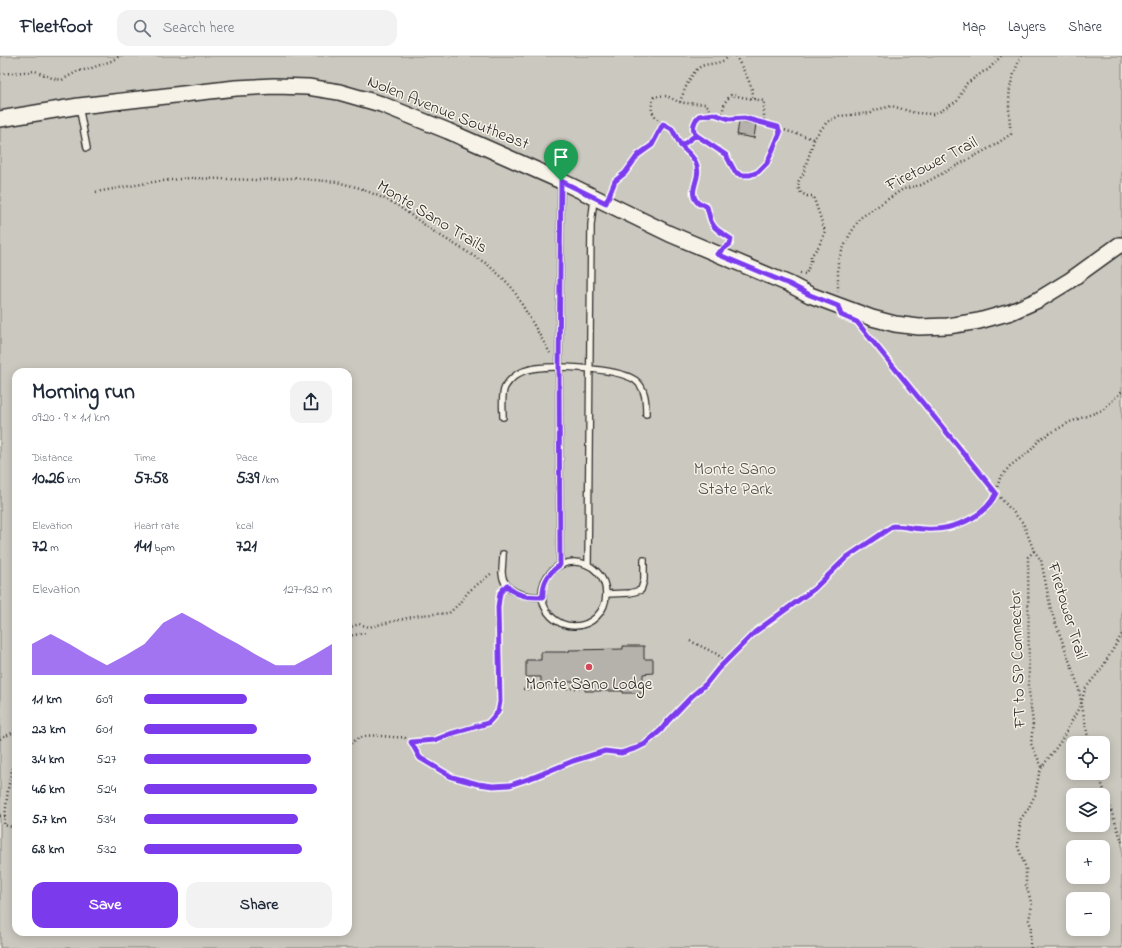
<!DOCTYPE html>
<meta charset="utf-8">
<style>
body{margin:0;font-family:"Indie Flower",sans-serif;background:#f2f2f3;color:#1f2937;height:100vh;display:flex;flex-direction:column;font-size:15px;white-space:nowrap}
*{box-sizing:border-box;margin:0}
p{font-size:13px;color:#747a83}
.icon{flex:none;width:22px;height:22px;fill:none;stroke:currentColor;stroke-width:2;stroke-linecap:round;stroke-linejoin:round}
.map{position:relative;flex:1;overflow:hidden}
.side{position:absolute;left:12px;top:312px;width:340px;height:568px;display:flex;flex-direction:column;background:#fff;border-radius:12px;box-shadow:0 2px 10px #0003}
.side>*{flex:none}
.tools{position:absolute;left:1066px;top:680px;display:grid;gap:8px}
.tools a{display:grid;place-items:center;width:44px;height:44px;border-radius:8px;background:#fff;box-shadow:0 2px 10px #0003;font-size:20px}
.pin{position:absolute;display:grid;place-items:center;width:34px;height:34px;color:#fff;margin:-41px -17px;border-radius:50% 50% 50% 0;rotate:-45deg;box-shadow:0 0 4px #0007}
.pin .icon{rotate:45deg}
.round{display:grid;place-items:center;flex:none;width:42px;height:42px;border-radius:12px;background:#f2f2f3}
.head{display:flex;align-items:center;justify-content:space-between;height:68px;padding:0 20px}
h1{font-size:22px;font-weight:700;line-height:30px}
.stats{display:grid;grid-template-columns:repeat(3,1fr);gap:6px;height:68px;padding:4px 20px}
.stats div{display:grid;align-content:center}
.stats b{font-size:17px;font-weight:700}
.stats small{font-size:11px;font-weight:400}
.stats p{font-size:11px}
.chart{height:112px;padding:8px 20px}
.chart p{display:flex;justify-content:space-between}
.chart svg{width:100%;height:72px;margin-top:4px;fill:#7c3aed;opacity:.7}
.cta{display:flex;gap:8px;margin-top:auto;padding:8px 20px}
.cta a{flex:1;height:46px;border-radius:12px;background:#7c3aed;color:#fff;font-size:16px;font-weight:700;line-height:46px;text-align:center}
.cta a+a{background:#f2f2f3;color:#1f2937}
ul{padding:0 20px;list-style:none;font-size:13px}
li{display:grid;grid-template-columns:64px 48px 1fr;align-items:center;height:30px}
li i{height:10px;border-radius:5px;background:#7c3aed}
header{display:flex;align-items:center;gap:24px;box-sizing:border-box;height:56px;padding:0 20px;background:#fff;border-bottom:1px solid #e0e1e3}
header strong{font-size:19px}
nav{display:flex;gap:22px;margin-inline-start:auto;font-size:14px}
.search{width:280px;height:36px;background:#f2f2f3;display:flex;align-items:center;gap:10px;box-sizing:border-box;padding:0 14px;border-radius:12px;color:#747a83;font-size:15px}
.map>svg:first-child{display:block}
.green{fill:#cbc8bf;stroke:#7b7a75;fill-rule:evenodd}
.building{fill:#b5b2ab;stroke:#2b2b2b}
.lines{fill:none;stroke-linecap:round;stroke-linejoin:round}
.lane-casing{stroke:#2b2b2b;stroke-width:8}
.secondary-casing{stroke:#2b2b2b;stroke-width:18}
.path{stroke:#2b2b2b;stroke-width:2.5;stroke-dasharray:1 3;stroke-linecap:butt}
.lane{stroke:#f7f3e8;stroke-width:5.5}
.secondary{stroke:#f7f3e8;stroke-width:15}
.route-casing{stroke:#fff;stroke-width:8}
.route{stroke:#7c3aed;stroke-width:5}
.poi-dot{fill:#d1495b;stroke:#f7f3e8;stroke-width:1.5}
.labels{text-anchor:middle;dominant-baseline:central;stroke-width:3;stroke-linejoin:round;paint-order:stroke}
.street-label{font-size:17px;fill:#2b2b2b;stroke:#f7f3e8}
.park-label{font-size:17px;fill:#535250;stroke:#f7f3e8}
.poi-label{font-size:17px;fill:#2b2b2b;stroke:#f7f3e8}
</style>
<header>
<strong>Fleetfoot</strong>
<div class="search"><svg class="icon" aria-label="search" viewBox="0 0 24 24"><circle cx="10" cy="10" r="6"/><path d="M15 15l6 6"/></svg>Search here</div>
<nav><a>Map</a><a>Layers</a><a>Share</a></nav>
</header>
<div class="map">
<svg width="1122" height="892" viewBox="0 0 1122 892">
<rect width="100%" height="100%" fill="#ebe7dd"/>
<filter id="ink" filterUnits="userSpaceOnUse"><feTurbulence type="fractalNoise" baseFrequency=".025" numOctaves="2"/><feDisplacementMap in="SourceGraphic" scale="8" xChannelSelector="R" yChannelSelector="G"/><feConvolveMatrix kernelMatrix="1 2 1 2 8 2 1 2 1" color-interpolation-filters="sRGB"/></filter>
<g filter="url(#ink)">
<path class="green" d="M0,0H1122V892H0ZM16,316H348V876H16ZM1073,687H1103V717H1073ZM1073,739H1103V769H1073ZM1073,791H1103V821H1073ZM1073,843H1103V873H1073Z"/>
<g class="building">
<polygon points="739,65 756,68 754,82 737,79"/>
<polygon points="623,590 644,590 644,603 653,603 653,617 643,618 643,637 623,637 623,635 585,635 585,626 562,626 562,629 541,629 541,621 526,621 526,604 541,604 541,596 569,596 569,594 623,593"/>
</g>
<g class="lines">
<defs>
<g id="lane">
<polyline points="79,50 87,92"/>
<path d="M503,361C503,352 501,339 505,331C509,324 517,317 524,315C544,307 617,312 635,324C646,332 646,346 646,358"/>
<path d="M503,498C503,504 502,511 502,517C504,538 526,541 543,541"/>
<circle cx="574" cy="538" r="32"/>
<polyline points="560,509 559,311 561,127"/>
<polyline points="588,509 591,169 594,143"/>
<polyline points="607,538 630,537 641,534 644,524 644,504"/>
</g>
<polyline id="secondary" points="0,63 79,50 236,32 274,30 308,31 339,36 381,48 448,75 561,125 670,178 789,228 810,239 872,262 895,268 919,271 948,270 979,265 1011,256 1038,244 1069,225 1119,189 1122,189"/>
</defs>
<use href="#lane" class="lane-casing"/>
<use href="#secondary" class="secondary-casing"/>
<g class="path">
<path d="M736,0C741,11 754,30 753,42"/>
<polyline points="0,18 35,15 52,22 62,24 78,15 89,13 111,5 120,0"/>
<path d="M680,46C684,35 690,18 700,11C708,6 720,10 729,0"/>
<polyline points="721,61 725,46 731,39 764,45 764,67"/>
<path d="M663,68L672,73L681,90L696,107L697,125L692,135L693,141L699,148H703L707,151C710,161 710,169 719,175C723,178 727,180 731,183L730,188"/>
<path d="M780,77L778,71L773,69L744,61L729,63L714,58L699,60C695,64 692,71 694,77C697,84 716,91 723,96C729,101 730,111 736,116C740,119 744,119 748,119C768,118 774,92 780,77L784,74L814,83"/>
<polyline points="681,90 696,79"/>
<path d="M611,134L615,125L625,117L639,99L652,89L655,82L663,68C652,58 649,55 654,41C667,38 668,41 679,46C686,48 698,47 705,48L709,51V59"/>
<polyline points="96,136 153,126 190,122 258,124 293,122 337,126 360,132 394,147 436,177 487,208 503,222 513,233 550,297"/>
<polyline points="800,217 806,218 811,205 811,200 819,190 825,175 813,140 807,140 801,137 799,133 798,126 803,118 815,81 827,66 839,60 871,57 875,54 892,50 899,52 915,57 933,58 939,56 957,45 966,28 983,16 988,14 1001,0"/>
<path d="M837,235L838,232V204L849,180L860,162L903,133L921,129L995,89L1011,78C1009,61 1007,36 1013,21C1015,14 1018,7 1021,0"/>
<polyline points="864,274 996,437 1023,467 1034,495 1041,504 1051,554 1078,629 1089,687"/>
<polyline points="1034,495 1028,501 1029,636 1033,667 1031,688 1042,711"/>
<polyline points="348,572 359,568 369,571 420,559 449,557 458,549 469,535 492,517"/>
<polyline points="348,580 366,577"/>
<polyline points="690,585 717,598 726,606"/>
<polyline points="523,633 581,632"/>
<polyline points="0,683 16,675"/>
<polyline points="411,686 435,684 450,678 488,667 499,656 500,646 498,551 501,535"/>
<path d="M348,690C366,672 383,683 404,681L411,686L420,702L452,721L478,728L493,731L510,729L573,705L605,695L621,697L637,692L645,688L661,674L667,665L691,640L706,628L718,613L755,576L814,533L847,501L893,470L925,474L952,470L982,456L994,442L1000,422L1010,410L1031,394L1040,383L1070,366L1103,354L1122,335"/>
<polyline points="1098,717 1122,786"/>
<polyline points="0,760 5,760 4,769 16,772"/>
<polyline points="5,760 8,733 16,694"/>
<polyline points="1031,892 1030,889 1031,871 1029,864 1032,849 1026,829 1026,812 1018,791 1020,764 1028,753 1035,739 1039,718 1042,711 1061,685 1081,648 1085,633 1102,612 1122,578"/>
</g>
<use href="#lane" class="lane"/>
<use href="#secondary" class="secondary"/>
</g>
</g>
<g class="lines" filter="url(#ink)">
<defs>
<path id="route" d="M561,125L559,311L560,509C548,517 542,527 543,541C530,541 515,541 507,529L500,537L498,551L500,646L498,656L488,667L450,678L435,684L411,686L420,702L452,721L478,728L493,730L510,729L534,721L573,705L605,695L621,697L637,692L645,688L661,674L668,665L692,640L706,628L718,613L755,576L814,533L847,501L893,470C904,470 914,473 925,473C951,475 985,462 996,437L857,266L841,259L838,250L810,239L789,228L717,198L730,188L731,183C727,180 723,178 719,175C710,169 710,161 707,151L703,148H699C685,135 703,123 696,107C693,100 686,95 681,90L696,79C691,73 694,65 699,60L714,58L729,63L744,62L778,71L780,77L767,107L758,116L750,119H741L735,116L726,99L696,79L681,90L672,73L663,68L652,89L638,99L625,117L615,125L606,147L561,125"/>
</defs>
<use href="#route" class="route-casing"/>
<use href="#route" class="route"/>
</g>
<circle class="poi-dot" cx="589" cy="611" r="4"/>
<g class="labels">
<g class="street-label">
<text transform="translate(448 57) rotate(22)">Nolen Avenue Southeast</text>
<text transform="translate(932 108) rotate(-27)">Firetower Trail</text>
<text transform="translate(432 161) rotate(31)">Monte Sano Trails</text>
<text transform="translate(1067 555) rotate(73)">Firetower Trail</text>
<text transform="translate(1018 603) rotate(-92)">FT to SP Connector</text>
</g>
<g class="park-label">
<text x="735" y="413">Monte Sano<tspan x="735" dy="20">State Park</tspan></text>
</g>
<g class="poi-label">
<text x="589" y="628">Monte Sano Lodge</text>
</g>
</g>
</svg>
<div class="tools">
<a><svg class="icon" aria-label="locate" viewBox="0 0 24 24"><circle cx="12" cy="12" r="6"/><path d="M12 2v4M12 18v4M2 12h4M18 12h4"/></svg></a>
<a><svg class="icon" aria-label="layers" viewBox="0 0 24 24"><path d="M12 4l9 5-9 5-9-5zM3 14l9 5 9-5"/></svg></a>
<a>+</a>
<a>−</a>
</div>
<div class="pin" style="left:561px;top:125px;background:#1e9e55"><svg class="icon" aria-label="arrive" viewBox="0 0 24 24"><path d="M6 21V4h12l-3 4 3 4H6"/></svg></div>
<section class="side">
<div class="head"><div><h1>Morning run</h1><p>09:20 · 9 × 1.1 km</p></div><a class="round"><svg class="icon" aria-label="share" viewBox="0 0 24 24"><path d="M12 15V3M7 8l5-5 5 5M5 13v7h14v-7"/></svg></a></div>
<div class="stats">
<div><p>Distance</p><b>10.26<small> km</small></b></div>
<div><p>Time</p><b>57:58</b></div>
<div><p>Pace</p><b>5:39<small> /km</small></b></div>
</div>
<div class="stats">
<div><p>Elevation</p><b>72<small> m</small></b></div>
<div><p>Heart rate</p><b>141<small> bpm</small></b></div>
<div><p>kcal</p><b>721</b></div>
</div>
<div class="chart"><p><span>Elevation</span>127–132 m</p>
<svg viewBox="0 0 160 44" preserveAspectRatio="none"><path d="M0 44V25L10 19L20 25L30 32L40 38L50 32L60 25L70 12L80 6L90 12L100 19L110 25L120 32L130 38L140 38L150 32L160 25V44z"/></svg>
</div>
<ul>
<li><b>1.1 km</b>6:09<i style="width:55%"></i></li>
<li><b>2.3 km</b>6:01<i style="width:60%"></i></li>
<li><b>3.4 km</b>5:27<i style="width:89%"></i></li>
<li><b>4.6 km</b>5:24<i style="width:92%"></i></li>
<li><b>5.7 km</b>5:34<i style="width:82%"></i></li>
<li><b>6.8 km</b>5:32<i style="width:84%"></i></li>
</ul>
<div class="cta"><a>Save</a><a>Share</a></div>
</section>
</div>
